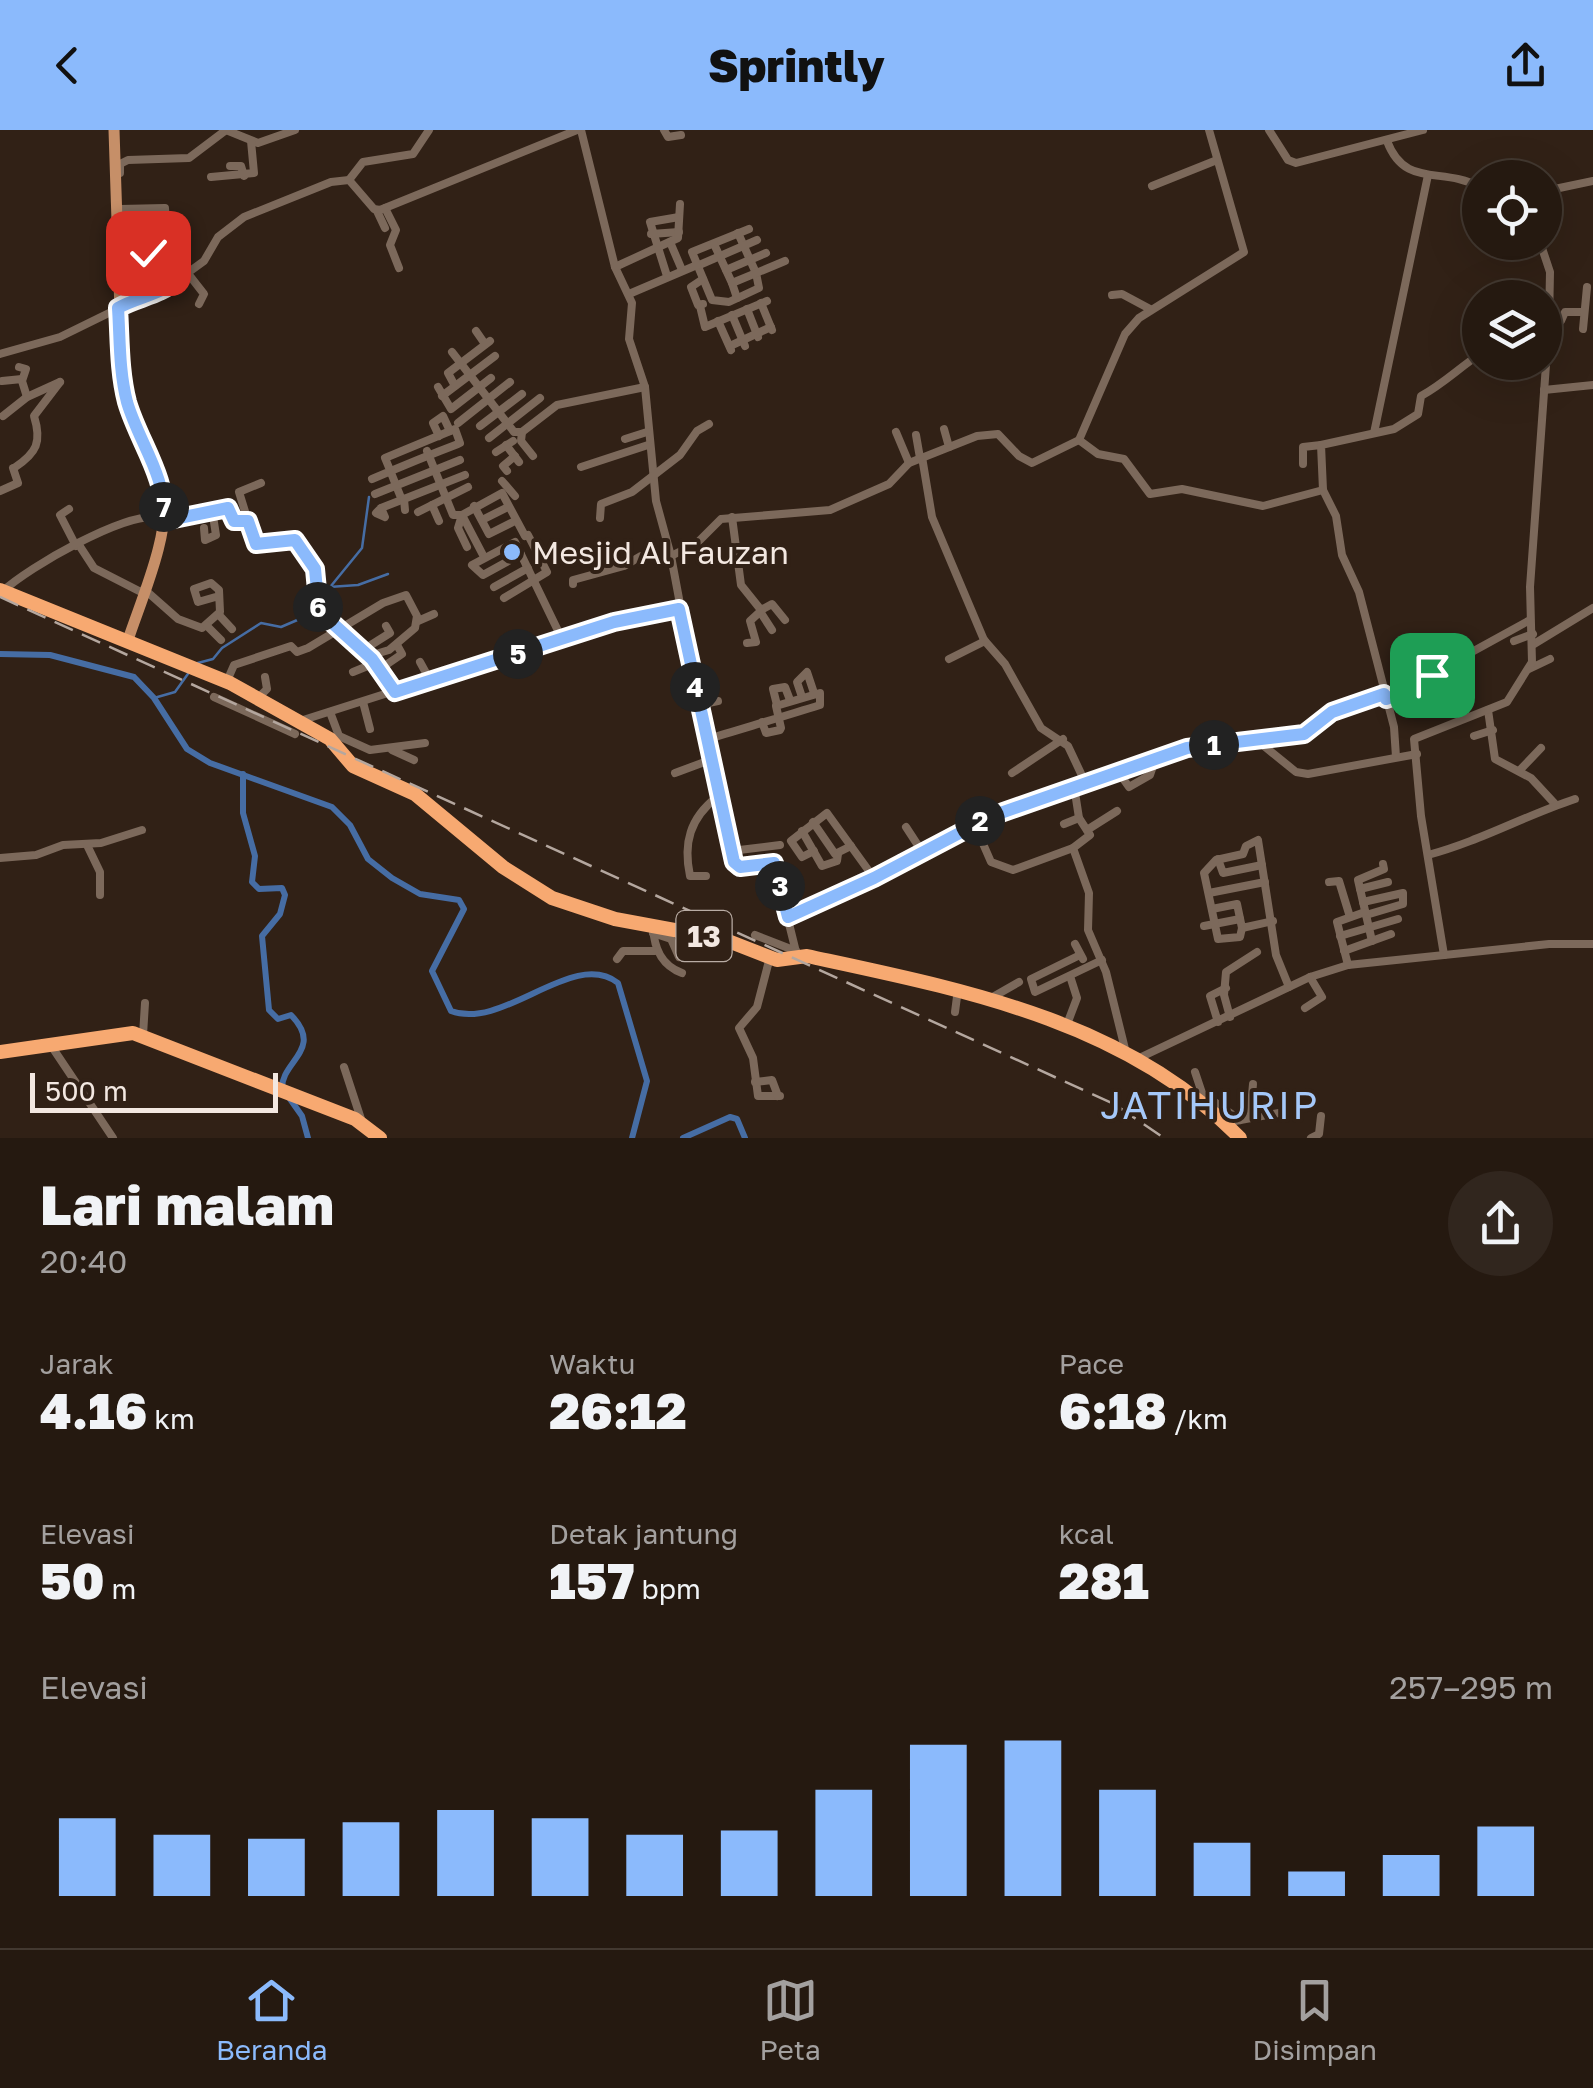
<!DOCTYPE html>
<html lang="id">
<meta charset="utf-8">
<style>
body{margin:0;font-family:"Golos Text",sans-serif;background:#31261e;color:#f1f3f6;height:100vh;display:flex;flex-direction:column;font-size:38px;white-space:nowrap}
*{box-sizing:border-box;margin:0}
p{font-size:32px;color:#a3a09f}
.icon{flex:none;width:55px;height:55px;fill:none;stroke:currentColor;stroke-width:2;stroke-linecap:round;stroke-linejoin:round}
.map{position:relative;height:1008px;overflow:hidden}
.side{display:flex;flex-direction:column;background:#251910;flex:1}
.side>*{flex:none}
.fabs{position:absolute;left:1462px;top:30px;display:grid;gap:20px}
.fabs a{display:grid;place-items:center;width:100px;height:100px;border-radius:50%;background:#251910;box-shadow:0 10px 40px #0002,0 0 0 2px #423830;font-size:50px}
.scale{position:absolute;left:30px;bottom:25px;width:248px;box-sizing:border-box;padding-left:10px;border:5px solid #f3e8e1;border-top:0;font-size:28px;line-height:35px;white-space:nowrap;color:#f3e8e1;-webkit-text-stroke:8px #312116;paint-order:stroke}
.pin{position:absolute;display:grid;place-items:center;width:85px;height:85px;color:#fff;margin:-42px;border-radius:20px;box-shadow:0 5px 15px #0006}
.km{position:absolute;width:50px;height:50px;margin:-25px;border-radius:50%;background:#222;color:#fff;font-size:28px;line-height:50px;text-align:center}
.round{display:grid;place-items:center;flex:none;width:105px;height:105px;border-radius:52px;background:#31261e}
.headline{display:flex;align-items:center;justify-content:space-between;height:170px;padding:0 40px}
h1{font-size:55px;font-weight:800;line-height:75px}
.metrics{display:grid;grid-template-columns:repeat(3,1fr);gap:15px;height:170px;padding:10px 40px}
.metrics div{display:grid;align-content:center}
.metrics b{font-size:50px;font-weight:800}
.metrics small{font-size:28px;font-weight:400}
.metrics p{font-size:28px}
.chart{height:280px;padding:20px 40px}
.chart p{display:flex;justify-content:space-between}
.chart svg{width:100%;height:180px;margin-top:10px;stroke:#8bbafc;stroke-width:6}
header{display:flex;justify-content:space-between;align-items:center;height:130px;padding:0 40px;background:#8bbafc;color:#111;font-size:45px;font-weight:800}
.tabs{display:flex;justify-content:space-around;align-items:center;height:140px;border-top:2px solid #423830;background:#251910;font-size:28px;color:#a3a09f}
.tabs a{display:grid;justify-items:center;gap:5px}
.tabs .on{color:#8bbafc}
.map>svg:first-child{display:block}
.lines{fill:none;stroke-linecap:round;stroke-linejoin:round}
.stream{stroke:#466da4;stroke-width:2.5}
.river{stroke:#466da4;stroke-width:6}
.minor{stroke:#7c695b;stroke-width:8}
.major{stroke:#c68f68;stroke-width:11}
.highway{stroke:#f7a971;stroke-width:14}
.rail{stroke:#b4a79f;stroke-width:2.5;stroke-dasharray:20 10;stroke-linecap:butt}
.route-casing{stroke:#fff;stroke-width:20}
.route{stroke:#8bbafc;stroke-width:12}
.poi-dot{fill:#8bbafc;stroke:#312116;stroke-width:4}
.labels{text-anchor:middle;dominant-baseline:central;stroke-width:8;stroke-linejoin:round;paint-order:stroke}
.shield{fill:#312116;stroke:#b9aca4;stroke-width:2.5}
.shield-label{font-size:30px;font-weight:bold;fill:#f3e8e1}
.poi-label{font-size:32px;fill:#f3e8e1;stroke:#312116;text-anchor:start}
.quarter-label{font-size:38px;letter-spacing:2.5px;fill:#a5c8f9;stroke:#312116}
</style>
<header><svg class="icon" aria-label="back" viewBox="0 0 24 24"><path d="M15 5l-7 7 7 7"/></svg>Sprintly<svg class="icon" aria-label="share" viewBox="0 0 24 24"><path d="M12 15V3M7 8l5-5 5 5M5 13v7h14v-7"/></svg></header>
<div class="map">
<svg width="1593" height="1008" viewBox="0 0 1593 1008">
<rect width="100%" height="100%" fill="#312116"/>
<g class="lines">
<g class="stream">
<polyline points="329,457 358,455 388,444"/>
<polyline points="322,467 362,418 369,367"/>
<polyline points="194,534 213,529 222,518 261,493 281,497 316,482"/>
<polyline points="154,568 175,562 190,541"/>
</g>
<g class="river">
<path d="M0,524L50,525L134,547L154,568L187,619L210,633L332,677L350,695L368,729L392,748L420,764L459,770L464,779L432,841L451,881C504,901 573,818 618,853L647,951L632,1008"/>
<path d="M243,644V683L255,726L252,752L259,759L282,758L285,765L280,784L262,806L269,880L278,889L291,885C325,920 280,931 282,960"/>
<polyline points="290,969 302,986 308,1008"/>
<polyline points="683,1008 730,987 737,989 745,1008"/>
</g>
<g class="minor">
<polyline points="226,0 258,13 295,0"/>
<polyline points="581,0 615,137 632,173 629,209 645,257 656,371 671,426 714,655 737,736 774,733 797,826"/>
<polyline points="664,0 668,7 681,5"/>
<polyline points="1269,0 1288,30 1296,33 1423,0"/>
<path d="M1387,11C1405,59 1442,36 1480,57"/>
<polyline points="230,36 241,36 244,46"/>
<polyline points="120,43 120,34 128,30 189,28 226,0"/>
<polyline points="211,47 254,43 251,11"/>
<polyline points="349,50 363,32 413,24 429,0"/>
<polyline points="1152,56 1217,30"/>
<polyline points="1545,61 1593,51"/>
<polyline points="385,78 396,100 390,115 399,138"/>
<polyline points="120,79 165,78 168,122 176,149"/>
<polyline points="377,81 385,98"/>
<polyline points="749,99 692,122 712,170 729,172 759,158 756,143"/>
<polyline points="738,103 756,143"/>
<polyline points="651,104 679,102"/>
<polyline points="670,112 682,140"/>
<polyline points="714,114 732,153"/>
<polyline points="697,136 757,110"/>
<polyline points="615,137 678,108 680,74"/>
<polyline points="726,140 766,123"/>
<polyline points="186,141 204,164 199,174"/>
<polyline points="667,146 650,92 679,87"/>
<polyline points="139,148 150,141 148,123 167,119"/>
<polyline points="703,149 691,157 698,175 703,174"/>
<polyline points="629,164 697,135"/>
<polyline points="1112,165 1122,164 1150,179"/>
<polyline points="737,168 732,153 785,131"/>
<polyline points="761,173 772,200"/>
<polyline points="700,176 705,197 767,171"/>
<polyline points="119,177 145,163 164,160 204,131 218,107 244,87 331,52 349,50 374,79 380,80 577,0"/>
<polyline points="747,179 758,207"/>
<polyline points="732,185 745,216"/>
<polyline points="718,191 731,220"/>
<polyline points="1549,192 1561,191 1565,182 1583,182"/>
<polyline points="1583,199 1587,157"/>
<polyline points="476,201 485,214"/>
<polyline points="730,216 771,197"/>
<polyline points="452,222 514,302 522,302 557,275 645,257"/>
<polyline points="0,224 60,207 113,181"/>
<polyline points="19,237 26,239 22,251 27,267"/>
<polyline points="2,251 22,249"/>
<polyline points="455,256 448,243 490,211"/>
<polyline points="438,257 451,279 491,248"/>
<polyline points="1544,260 1593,255"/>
<polyline points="442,266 495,226"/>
<polyline points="3,286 27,267 60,252"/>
<polyline points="458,293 510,252"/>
<polyline points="480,296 522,264"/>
<polyline points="944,299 949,317"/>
<polyline points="522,302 521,311 533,326"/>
<polyline points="896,302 909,333"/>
<polyline points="1374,303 1428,45"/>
<polyline points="916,305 920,328"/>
<polyline points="439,306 433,293 443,286 450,301"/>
<polyline points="489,308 540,268"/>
<polyline points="625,309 647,302"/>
<polyline points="1079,310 1098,324 1124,329 1150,364 1182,359 1263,376 1323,360"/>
<polyline points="506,315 519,332"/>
<polyline points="427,321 453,385 462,385 484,427"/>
<polyline points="496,322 513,311"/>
<polyline points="922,327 932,387 984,510 1005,534 1041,598 1068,616 1085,652"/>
<polyline points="1303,334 1303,317 1321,315"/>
<polyline points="581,337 648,315"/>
<path d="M14,338C37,323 42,312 34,286L60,252"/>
<polyline points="507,341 503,336 515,326"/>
<path d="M372,349C400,337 429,325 458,314L460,313L455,299L385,328C391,342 396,356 402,370"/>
<polyline points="502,351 515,366"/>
<polyline points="0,361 18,353 13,338"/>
<polyline points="375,364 460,330"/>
<polyline points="432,375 468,357"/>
<polyline points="474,376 489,404 515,391"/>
<polyline points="381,378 376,383 385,387 381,378 404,369"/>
<polyline points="69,379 60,385 76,416"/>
<polyline points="405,380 404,369 465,345"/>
<polyline points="418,382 432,375 439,391"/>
<polyline points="732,387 741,455 761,480 772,474 785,490"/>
<polyline points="600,388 601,374 632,362 680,325 697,301 709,294"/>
<polyline points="482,390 508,377"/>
<polyline points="164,391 228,378 235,391 248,391 256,414 295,411 315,439 319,481 372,529 395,563"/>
<polyline points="248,391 239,362 261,353"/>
<polyline points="204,398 205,410 216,405 213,386 206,384"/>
<polyline points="79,415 94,438 139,461"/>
<polyline points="467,417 458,398 462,385 502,363 525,406"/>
<polyline points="521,424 483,445 472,435 515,412 562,509"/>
<polyline points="573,454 573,450 624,436 641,426 671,426 697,413 721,389 830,380 889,354 909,333 977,306 998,304 1019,326 1032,333 1079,310 1125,204 1139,188 1244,122 1209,0"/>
<polyline points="494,457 528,438"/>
<polyline points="144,459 178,489 202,498 220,482 219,460 211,453 194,459 198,472 219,466"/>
<path d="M3,461C29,437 124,382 159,387"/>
<polyline points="504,468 547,442 528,405"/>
<polyline points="761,483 772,500"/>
<polyline points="219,485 232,499"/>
<polyline points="418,491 434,484"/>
<polyline points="207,496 221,510"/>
<polyline points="1514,511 1533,504"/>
<polyline points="747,513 756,512 750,491 762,480"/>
<polyline points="1534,514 1593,478"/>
<polyline points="363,520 390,503 386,496"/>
<polyline points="949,529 985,511"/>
<polyline points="420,532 431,552"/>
<polyline points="1450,534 1530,490"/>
<polyline points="380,539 402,524 397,515"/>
<polyline points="1529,539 1550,529"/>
<polyline points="353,542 375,533"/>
<polyline points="227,551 234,535 291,516 297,522 308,518 383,473 406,465 417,486 415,498 389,520 369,526"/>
<polyline points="214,567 295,604"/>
<polyline points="802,567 797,552 807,542 814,563"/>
<polyline points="258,568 267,559 265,547"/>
<polyline points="1386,569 1430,554 1436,542"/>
<polyline points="1445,569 1464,556 1454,532"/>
<polyline points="363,572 370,599"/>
<polyline points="699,575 718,571"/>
<polyline points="777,575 773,559 785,557 790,570"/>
<polyline points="1488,580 1495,629 1531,648 1556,675"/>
<polyline points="330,582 339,606 370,620 425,613"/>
<polyline points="300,591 614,491 679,479"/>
<polyline points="1474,606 1493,600"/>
<path d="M705,610C744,598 782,587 820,575V563L776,576L781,598L780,600L766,603L762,592"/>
<polyline points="1259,612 1304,604 1332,582 1385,564"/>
<polyline points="392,620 414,630"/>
<path d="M1396,627L1394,597L1359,462L1342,425L1336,386L1323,360L1321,315L1394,299L1418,284L1421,266C1443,254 1459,238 1480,224"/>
<polyline points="1117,640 1129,657 1150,645 1156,627"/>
<polyline points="1520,640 1541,618"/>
<polyline points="675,643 710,630"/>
<polyline points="1012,643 1063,609"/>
<polyline points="1074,656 1079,688 1090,705 1073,718 1089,763 1088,800 1106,842 1126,923"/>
<polyline points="813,692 835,724 851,716"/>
<polyline points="974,693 991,732 1013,740 1073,718"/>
<polyline points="1064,694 1079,688"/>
<polyline points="906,697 921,720"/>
<polyline points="1087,700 1117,681"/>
<polyline points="802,701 822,736 837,731 838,724"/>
<polyline points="87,715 100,742 100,765"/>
<polyline points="731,721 780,715"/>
<polyline points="814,721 802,727 791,711 827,683 874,748"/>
<path d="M1428,725C1480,711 1524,686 1575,669"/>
<polyline points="0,728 36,725 63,715 101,713 142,700"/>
<polyline points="1218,729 1223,743 1262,735"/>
<path d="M706,746H690C683,713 690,688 717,667"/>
<polyline points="1329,752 1339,751 1350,787"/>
<polyline points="1360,759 1388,752"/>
<polyline points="1209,763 1265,752"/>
<polyline points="1363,772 1403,763 1403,774 1366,785"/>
<polyline points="1212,779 1237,774 1242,798 1273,791"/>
<polyline points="788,787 874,748 991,686 1187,618 1259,612 1296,642 1308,644 1417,624"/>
<polyline points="1204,796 1240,789"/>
<path d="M653,797C654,818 661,835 682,843"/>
<polyline points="1242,798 1240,807 1218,809 1204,743 1216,730 1243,724 1246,716 1258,710 1276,825 1289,857"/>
<polyline points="653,803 671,809 679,827"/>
<polyline points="755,805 796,821"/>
<polyline points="1340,806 1398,789"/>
<polyline points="1372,811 1358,750 1384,739 1383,734"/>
<polyline points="1075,814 1083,829"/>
<polyline points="1344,821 1391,804"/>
<polyline points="1080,825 1031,849 1035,862 1102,830"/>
<polyline points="1444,825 1421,686 1414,609 1507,572 1532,532 1530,457 1549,193 1550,142 1540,112"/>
<polyline points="770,827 757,877 739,898 753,928 758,966 780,966"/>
<polyline points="617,829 623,821 655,821"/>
<polyline points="1348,835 1337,792 1365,782"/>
<polyline points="991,868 1019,852"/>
<polyline points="1305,878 1322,867 1310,847"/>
<polyline points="955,882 958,859"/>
<polyline points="1230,887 1224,865 1226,842 1257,822"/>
<polyline points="1218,892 1210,866 1226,858"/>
<polyline points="1066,897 1077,868 1070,846"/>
<polyline points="143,905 145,873"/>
<polyline points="50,914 113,1008"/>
<polyline points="1137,929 1310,847 1348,835 1549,814 1593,814"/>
<polyline points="344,937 362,992"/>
<polyline points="1195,942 1202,963 1240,990"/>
<polyline points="755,952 772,950 778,966"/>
<polyline points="1250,987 1253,954"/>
<polyline points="1235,991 1279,983"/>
<polyline points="1311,1008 1319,1004 1321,986"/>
</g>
<path class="major" d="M114,0L122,242C128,284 153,319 163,360C172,401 141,470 128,510"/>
<g class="highway">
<path d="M0,460L230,553L330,609L353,636L415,664L503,737L552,768L615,789L723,809L777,830L807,826C960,859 1126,890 1240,1008"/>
<polyline points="0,922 133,903 355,989 380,1008"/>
</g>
<polyline class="rail" points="0,467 1114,974 1164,1008"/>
</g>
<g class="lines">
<defs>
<path id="route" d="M148,123L168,120L176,150C161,165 137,167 118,178C120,209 119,241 127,272C139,313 167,346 164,391L228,378L234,391H248L256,414L295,410L315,439L319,481L372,529L395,562L614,492L679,479L734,732L740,737L774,733L788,787L874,748L992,686L1187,618L1304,604L1332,582L1384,564L1386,569L1434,552L1432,545"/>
</defs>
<use href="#route" class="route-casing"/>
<use href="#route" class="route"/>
</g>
<circle class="poi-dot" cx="512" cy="422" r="10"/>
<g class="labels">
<rect class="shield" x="676.5" y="781" width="55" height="50" rx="8"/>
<g class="shield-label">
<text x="704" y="806">13</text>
</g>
<g class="poi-label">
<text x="532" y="422">Mesjid Al Fauzan</text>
</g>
<g class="quarter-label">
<text x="1210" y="974">JATIHURIP</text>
</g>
</g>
</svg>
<div class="fabs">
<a><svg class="icon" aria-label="locate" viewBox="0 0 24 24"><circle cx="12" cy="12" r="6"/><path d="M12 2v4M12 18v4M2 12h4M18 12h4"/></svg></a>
<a><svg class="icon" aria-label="layers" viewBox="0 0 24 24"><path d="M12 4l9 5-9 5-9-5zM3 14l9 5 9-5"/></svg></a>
</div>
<div class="scale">500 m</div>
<div class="pin" style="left:1432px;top:545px;background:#1e9e55"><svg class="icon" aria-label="arrive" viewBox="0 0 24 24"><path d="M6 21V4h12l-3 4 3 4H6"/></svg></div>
<div class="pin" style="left:148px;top:123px;background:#d93025"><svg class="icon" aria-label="check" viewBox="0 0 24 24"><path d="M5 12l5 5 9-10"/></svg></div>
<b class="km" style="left:1214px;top:615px">1</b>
<b class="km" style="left:980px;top:691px">2</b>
<b class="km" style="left:780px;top:756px">3</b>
<b class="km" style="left:695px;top:557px">4</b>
<b class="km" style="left:518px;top:524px">5</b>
<b class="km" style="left:318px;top:477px">6</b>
<b class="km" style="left:164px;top:377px">7</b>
</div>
<section class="side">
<div class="headline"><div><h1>Lari malam</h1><p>20:40</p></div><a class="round"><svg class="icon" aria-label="share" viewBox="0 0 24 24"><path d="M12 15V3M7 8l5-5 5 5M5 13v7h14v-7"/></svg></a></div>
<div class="metrics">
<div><p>Jarak</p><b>4.16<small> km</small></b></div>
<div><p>Waktu</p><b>26:12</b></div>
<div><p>Pace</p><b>6:18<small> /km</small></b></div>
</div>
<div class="metrics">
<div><p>Elevasi</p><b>50<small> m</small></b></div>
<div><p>Detak jantung</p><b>157<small> bpm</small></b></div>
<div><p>kcal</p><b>281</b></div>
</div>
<div class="chart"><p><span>Elevasi</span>257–295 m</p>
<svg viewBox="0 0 160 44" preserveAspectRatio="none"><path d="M5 44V25M15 44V29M25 44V30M35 44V26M45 44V23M55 44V25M65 44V29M75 44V28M85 44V18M95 44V7M105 44V6M115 44V18M125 44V31M135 44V38M145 44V34M155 44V27"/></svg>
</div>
</section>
<nav class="tabs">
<a class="on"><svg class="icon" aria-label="home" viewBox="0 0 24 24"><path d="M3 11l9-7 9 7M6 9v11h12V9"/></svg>Beranda</a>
<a><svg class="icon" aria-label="map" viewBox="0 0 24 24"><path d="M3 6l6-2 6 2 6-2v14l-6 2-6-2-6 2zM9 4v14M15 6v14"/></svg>Peta</a>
<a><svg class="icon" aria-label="saved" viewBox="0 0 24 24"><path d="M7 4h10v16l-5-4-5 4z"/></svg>Disimpan</a>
</nav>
